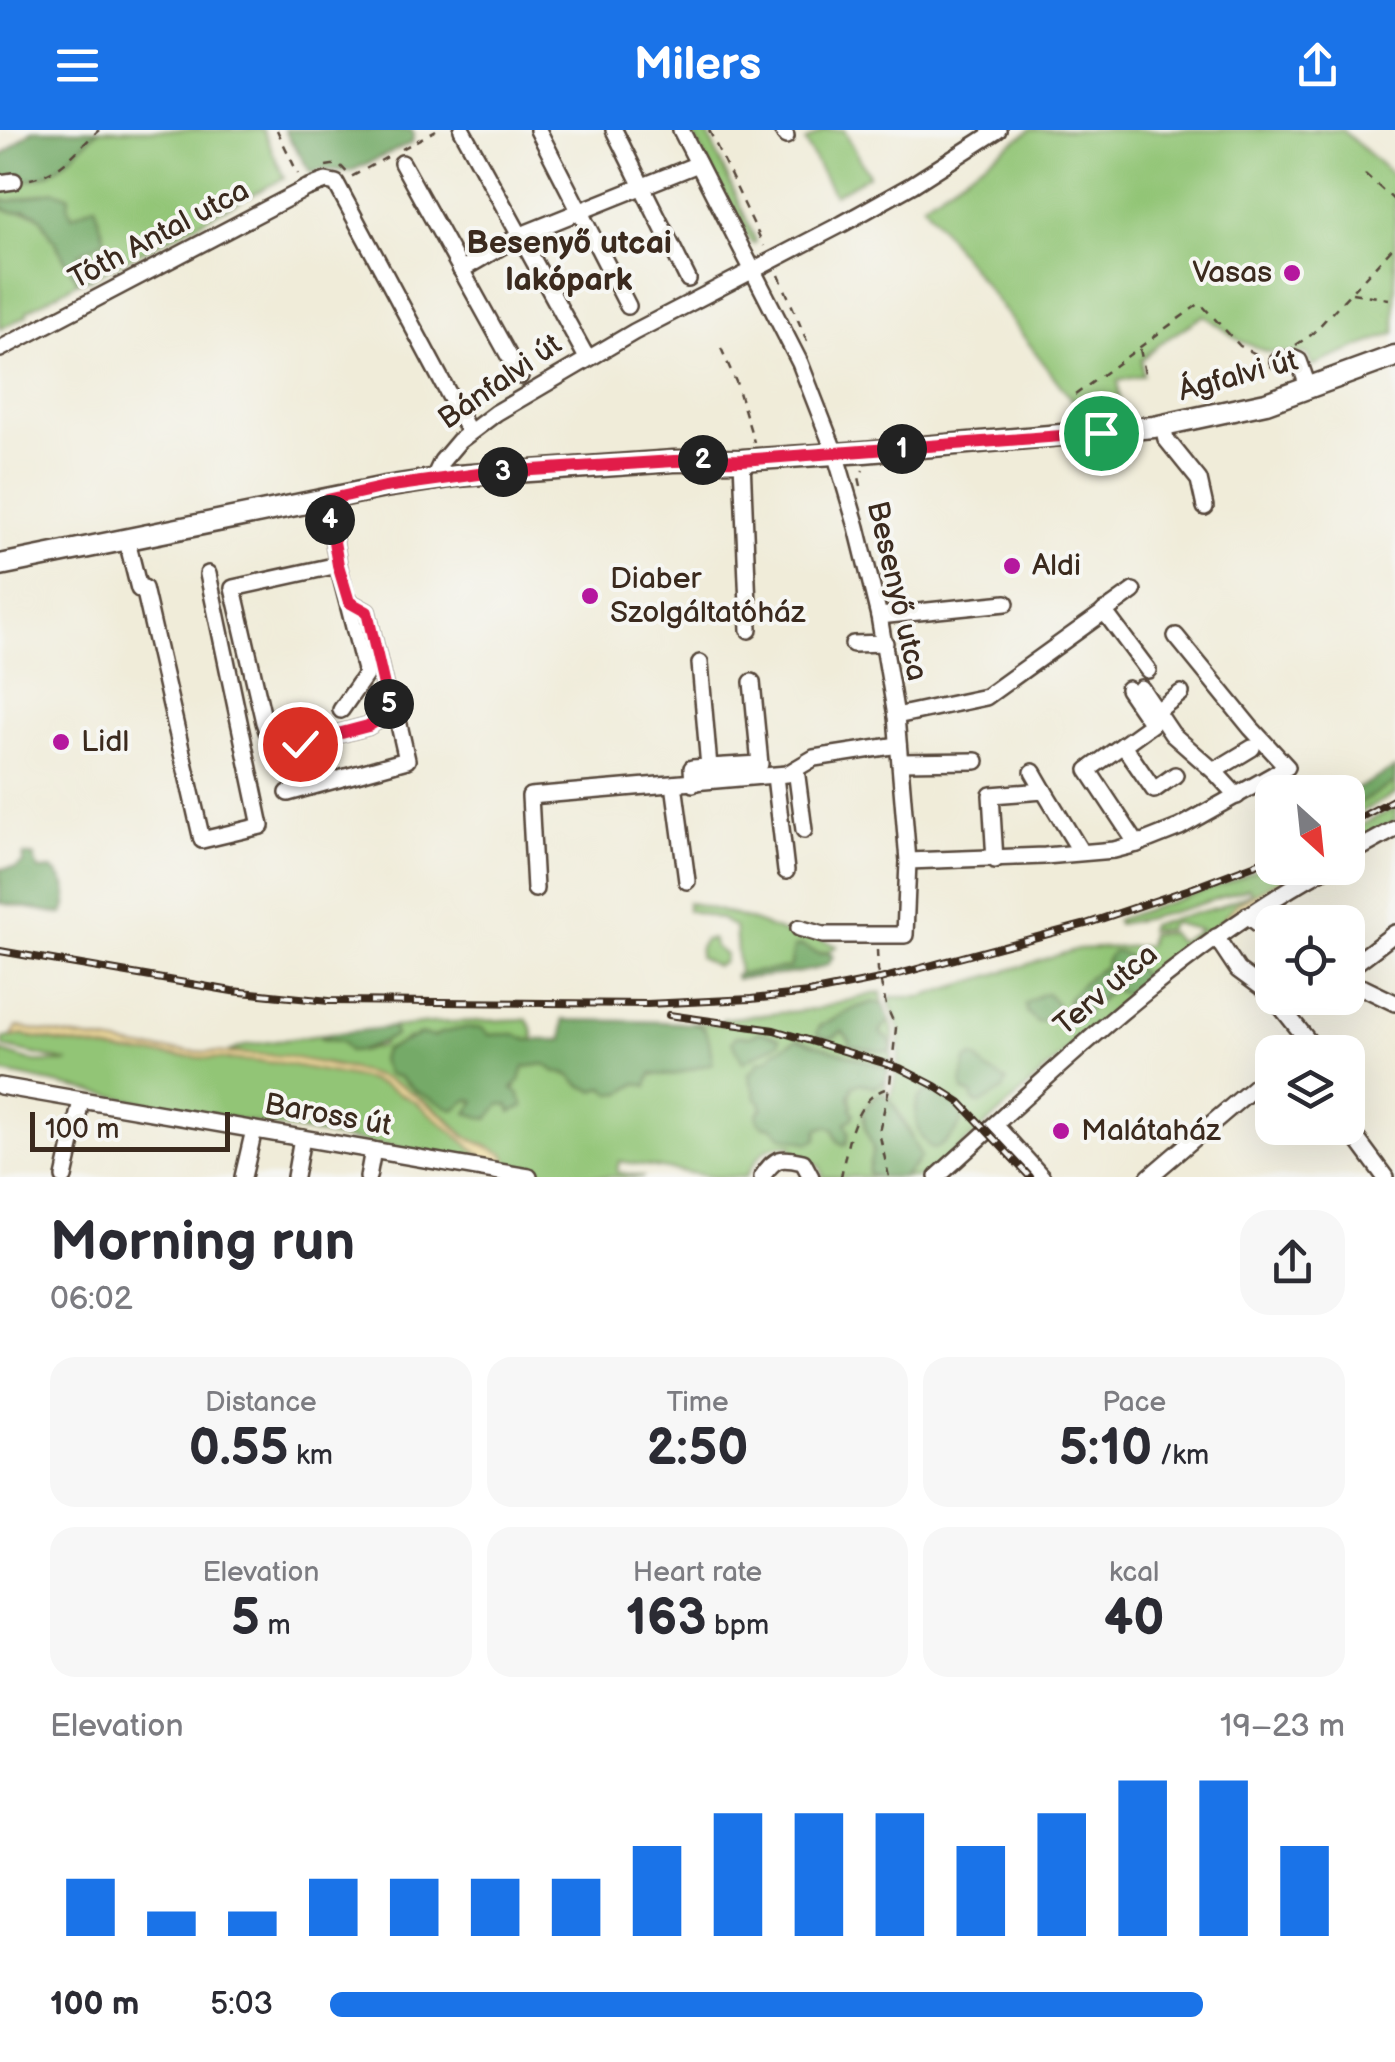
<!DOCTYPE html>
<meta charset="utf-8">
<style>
body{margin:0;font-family:"Balsamiq Sans",sans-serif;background:#f7f7f7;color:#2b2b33;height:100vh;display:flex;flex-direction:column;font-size:38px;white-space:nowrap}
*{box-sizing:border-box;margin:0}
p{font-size:32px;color:#7c7c81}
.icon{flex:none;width:55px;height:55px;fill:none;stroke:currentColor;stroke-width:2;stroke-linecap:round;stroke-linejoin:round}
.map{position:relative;height:1047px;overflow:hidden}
.panel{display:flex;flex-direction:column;background:#fff;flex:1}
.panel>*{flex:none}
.needle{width:65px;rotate:153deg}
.buttons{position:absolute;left:1255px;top:645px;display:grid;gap:20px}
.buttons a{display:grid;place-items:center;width:110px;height:110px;border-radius:20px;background:#fff;box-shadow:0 10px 40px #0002;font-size:50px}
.scale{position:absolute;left:30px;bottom:25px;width:200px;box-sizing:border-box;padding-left:10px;border:5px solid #3b2a1e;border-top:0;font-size:28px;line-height:35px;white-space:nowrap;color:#3b2a1e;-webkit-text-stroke:8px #f6f6f2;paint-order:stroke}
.pin{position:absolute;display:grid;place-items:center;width:85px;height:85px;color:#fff;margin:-42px;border:5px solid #fff;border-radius:50%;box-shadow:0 2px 10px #0007}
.km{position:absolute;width:50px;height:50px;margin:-25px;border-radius:50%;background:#222;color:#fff;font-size:28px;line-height:50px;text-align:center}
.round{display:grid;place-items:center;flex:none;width:105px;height:105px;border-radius:30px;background:#f7f7f7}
.summary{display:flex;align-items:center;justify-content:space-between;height:170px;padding:0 50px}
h1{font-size:55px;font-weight:700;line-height:75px}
.stats{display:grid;grid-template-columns:repeat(3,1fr);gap:15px;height:170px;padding:10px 50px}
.stats div{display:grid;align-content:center;border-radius:25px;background:#f7f7f7;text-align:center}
.stats b{font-size:50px;font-weight:700}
.stats small{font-size:28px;font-weight:400}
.stats p{font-size:28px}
.chart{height:280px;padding:20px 50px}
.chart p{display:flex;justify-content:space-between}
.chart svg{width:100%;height:180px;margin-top:10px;stroke:#1a73e8;stroke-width:6}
ul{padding:0 50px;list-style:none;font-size:32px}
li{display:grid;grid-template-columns:160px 120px 1fr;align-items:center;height:75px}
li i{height:25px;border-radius:12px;background:#1a73e8}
header{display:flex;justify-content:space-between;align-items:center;height:130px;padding:0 50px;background:#1a73e8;color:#fff;font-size:45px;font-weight:700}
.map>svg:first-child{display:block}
.green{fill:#92c576;stroke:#66784a;stroke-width:2.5;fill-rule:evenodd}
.forest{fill:#75aa67;stroke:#586a42;stroke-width:2.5}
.sand{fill:#eeda9e;stroke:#94825e;stroke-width:2.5}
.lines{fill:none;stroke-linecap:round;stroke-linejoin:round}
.minor-casing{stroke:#56473a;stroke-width:20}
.major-casing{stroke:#56473a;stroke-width:25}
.path{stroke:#56473a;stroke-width:2.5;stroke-dasharray:8 8;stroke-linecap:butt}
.minor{stroke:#fff;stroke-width:15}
.major{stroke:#fff;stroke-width:20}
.rail-casing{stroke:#3b2a1e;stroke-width:8}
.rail{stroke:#f6f6f2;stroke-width:4;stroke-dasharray:11;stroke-linecap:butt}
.route-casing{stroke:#fff;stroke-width:20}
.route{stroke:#e11d48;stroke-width:12}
.poi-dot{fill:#b5179e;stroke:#f6f6f2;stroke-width:4}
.labels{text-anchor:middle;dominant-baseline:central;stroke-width:8;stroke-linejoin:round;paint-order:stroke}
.street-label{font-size:30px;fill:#3b2a1e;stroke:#f6f6f2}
.poi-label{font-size:30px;fill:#3b2a1e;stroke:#f6f6f2;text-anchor:start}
.neighbourhood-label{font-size:32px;font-weight:bold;fill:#3b2a1e;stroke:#f6f6f2}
</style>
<header><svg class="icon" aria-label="menu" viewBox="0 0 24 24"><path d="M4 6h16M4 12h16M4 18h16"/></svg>Milers<svg class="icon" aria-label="share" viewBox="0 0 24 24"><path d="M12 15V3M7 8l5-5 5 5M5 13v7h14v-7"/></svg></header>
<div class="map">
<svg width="1395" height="1047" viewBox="0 0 1395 1047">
<rect width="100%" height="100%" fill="#f6f6f2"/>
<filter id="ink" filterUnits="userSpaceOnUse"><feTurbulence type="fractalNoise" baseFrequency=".01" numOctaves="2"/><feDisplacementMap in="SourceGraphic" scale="20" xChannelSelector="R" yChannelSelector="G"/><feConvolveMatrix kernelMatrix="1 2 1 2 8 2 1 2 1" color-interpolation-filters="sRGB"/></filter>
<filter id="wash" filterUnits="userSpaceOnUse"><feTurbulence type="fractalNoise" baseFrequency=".0048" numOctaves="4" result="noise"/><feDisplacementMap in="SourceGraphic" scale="40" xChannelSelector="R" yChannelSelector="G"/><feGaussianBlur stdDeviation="2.25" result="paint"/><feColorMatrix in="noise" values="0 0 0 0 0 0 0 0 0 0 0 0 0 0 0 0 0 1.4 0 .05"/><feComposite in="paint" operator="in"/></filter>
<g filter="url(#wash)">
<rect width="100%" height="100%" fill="#f0ecd9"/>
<g class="green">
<polygon points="99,0 263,0 284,48 90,149 78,124 72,86 54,61 11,71 0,70 0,53 49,44"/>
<polygon points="690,0 706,0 756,111 754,114 751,113"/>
<polygon points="825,0 844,0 869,45 834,65 805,12"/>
<polygon points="1031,0 1342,0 1395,47 1395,203 1312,236 1307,224 1267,222 1240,211 1204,185 1159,214 1141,230 1143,245 1118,251 1120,278 1118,281 1089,285 1080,281 923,74"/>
<path d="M0,74C11,87 27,77 41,88L78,152L27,181V185L0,199Z"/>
<polygon points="1395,653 1395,664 1348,689 1348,679"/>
<polygon points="1395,678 1395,691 1348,718 1348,702"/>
<path d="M1272,733V738H1302L1239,772L1219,793L1106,885L994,988L926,1047H903L917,1033L911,1004L890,968C896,948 903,916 898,896C896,884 888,879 890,867H921L1078,819L1148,816L1150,804L1170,803L1178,812L1201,800L1173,793L1169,795L1167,800H1149L1150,795L1219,777L1251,763L1249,758C1205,773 1164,786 1118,794L1116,790L1227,753ZM935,961C967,981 970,984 945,1012L926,962Z"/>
<path d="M687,772L742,787L796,807L800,801L837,816C824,827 816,823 802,816L790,838L739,844L735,798L721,789L687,780Z"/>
<polygon points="712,809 715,817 725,825 723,833 716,836 699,827 700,817 704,810"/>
<path d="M881,862L883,875L874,872L858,877L842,901L849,909L891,919L889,910L882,905L880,900L890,890C897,905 892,923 889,938L798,909L749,944C749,954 756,959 756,968L761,972L763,996C783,997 804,1003 826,995L834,999L845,993C850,979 849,968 853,955L861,953L876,957L886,950L885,964H878L871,970L870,1010L873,1019L868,1043L877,1047H823L820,1037L803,1027L791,1024L792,1015C762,1014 760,1025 745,1047H714L619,1031L617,1042L644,1047C600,1047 552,1047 509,1037C503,1018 482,1017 467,1007C461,1003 456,997 451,991C442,983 431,974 420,968C363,931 293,929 228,922L247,915L321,905V909L342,912L360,922L381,916L385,909L394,906L393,897L432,893L526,889L532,898L534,910H527L514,904L489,905L441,903L434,907L406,909L395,917L387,944L399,947L416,961L476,971L468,983L488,989L500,973L509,975C512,960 520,951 524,937L545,934L556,942L569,945L580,955L594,961L604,957L623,963L651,944L672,945L712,933L704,898L690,892L721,894L723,889L816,879Z"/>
<polygon points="17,905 122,922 282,933 366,949 383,955 416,972 482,1026 482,1031 474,1032 151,974 0,942 0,921 35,932 69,932 3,917 3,909"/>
</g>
<g class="forest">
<path d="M33,0H99C69,26 45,64 0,46V27Z"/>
<polygon points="284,0 411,0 414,3 412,13 351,41 324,40 311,43"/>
<path d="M54,61L69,66L68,77L72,86L95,75L105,110L78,124L90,149L78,152L41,88L35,83L25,80C16,84 6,82 0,74V70L11,71Z"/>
<polygon points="1395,638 1395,653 1348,679 1348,664"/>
<path d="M24,725L35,727V732L39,740L52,739C67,751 71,766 63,784L0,773V739L16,738L23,733Z"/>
<path d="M802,816L819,824L829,823L833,826C832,829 831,831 829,833C815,844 755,847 736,849L735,845L739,844L790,838L794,817Z"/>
<path d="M1112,822C1136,823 1127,832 1142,844L1143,851L1125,864L1112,859L1084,884H1074L1067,871C1073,860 1093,842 1104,838L1106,831Z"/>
<polygon points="1047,863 1057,874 1057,880 1043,891 1036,892 1027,882 1025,874 1040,865"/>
<path d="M874,872L883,875L890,890L880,901L882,905L889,909L892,919L887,922L850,916L849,909L842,901C834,908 830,911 819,906L817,902L820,896L858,877Z"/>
<path d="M563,890C582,891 692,890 700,896C712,904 709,920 713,933L672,945L651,944L647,956L637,953L622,963L611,964L604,957L594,961L580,955L569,945L556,942L545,934L524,937L520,950L512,959L519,964L524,976L511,982L509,975L500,974L488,989L467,983L476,971L469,969L454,980L416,961L399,947L387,944L381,930L384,920L421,904L434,907L441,903L465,898H482L489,905L514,904L527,910H563Z"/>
<path d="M393,897L395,906C378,911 370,922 349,921L342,912L321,908V905Z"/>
<polygon points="760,902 780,908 779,913 743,932 732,912 736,906 750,906"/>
<path d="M798,909L889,938L886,950L876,957L861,953L853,955L849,968L852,974L851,979L854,983L852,989L845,993L849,1002L846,1015C836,1013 835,1007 834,999L827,996L818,999L817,1009L810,1013L782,1007C776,999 773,995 763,996L758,991L757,984L763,978L761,972L756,968C756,958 749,954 749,943L756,938L758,932L770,928L774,922Z"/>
<polygon points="972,927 978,929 986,939 1007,951 1003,960 980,974 973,971 973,965 963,961 962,955 966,930"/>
<path d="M936,961L957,976L963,986C960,1000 946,1014 933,1019C916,1007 912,985 919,967L926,962Z"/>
<polygon points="878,964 885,964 890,968 921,1027 903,1047 877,1047 868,1043 873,1019 865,997 863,981"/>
</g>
<g class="sand">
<polygon points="1302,738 1315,738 1245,779 1194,815 1197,809 1219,793 1239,772"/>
<polygon points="17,897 146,919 285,926 354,940 385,949 403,957 443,985 464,1006 504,1024 509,1036 474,1032 482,1031 482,1026 416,972 383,955 366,949 282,933 122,922 23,905 12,907"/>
</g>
</g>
<g filter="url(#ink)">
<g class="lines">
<defs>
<g id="minor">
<polyline points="462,0 587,228"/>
<polyline points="538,0 628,176"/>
<polyline points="614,0 688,149"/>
<polyline points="681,0 800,233 835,323 857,397 879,486 896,586 908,731 905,805 823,805 799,798"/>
<polyline points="782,0 786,6"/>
<polyline points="402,33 520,246"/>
<polyline points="0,53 14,51"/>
<polyline points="461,140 521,105 698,34"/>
<polyline points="0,219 307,58 326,51 336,53 469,302"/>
<polyline points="1278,231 1292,228 1299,231 1309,259"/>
<polyline points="1163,296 1166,309 1199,350 1205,377"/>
<polyline points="742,330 749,500"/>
<polyline points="433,350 442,331 459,311 496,283 634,202 842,94 912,55 998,0"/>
<polyline points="327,370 338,435 366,544 341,580"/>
<polyline points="127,411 139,459"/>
<polyline points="338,435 233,458 264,592 267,601 275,610 300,614 368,596 378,590 389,577 367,482 349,472"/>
<polyline points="144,458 202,710 261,696 208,444"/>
<polyline points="1104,481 1148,540"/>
<polyline points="879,486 1006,473"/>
<polyline points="853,514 885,513"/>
<polyline points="1141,558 1172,604 1214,641 1237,666"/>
<polyline points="1128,559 1152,594 1088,640 1137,714"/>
<polyline points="1157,581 1181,563"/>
<polyline points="896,586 986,567 1133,461"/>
<polyline points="1123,615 1154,660 1175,645"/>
<polyline points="901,632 976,631"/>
<polyline points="709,637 760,634 752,552"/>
<polyline points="796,639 804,700"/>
<polyline points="1214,641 1252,618"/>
<polyline points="1033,642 1044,661"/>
<polyline points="775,646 786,741"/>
<polyline points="674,654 687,751"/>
<polyline points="693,654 692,638 709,637 700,533"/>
<polyline points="288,663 407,630 395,577 390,571"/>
<polyline points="1348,725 1395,699"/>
<polyline points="995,730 991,665 1044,661 1081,722"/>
<polyline points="908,731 1045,726 1114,720 1137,714 1180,697 1287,637 1251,598 1176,506"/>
<polyline points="535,759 530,666 787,644 814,628 898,615"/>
<polyline points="1247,785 1272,804"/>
<polyline points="1216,807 1238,840 1272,865"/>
<polyline points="1348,839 1395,803"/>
<polyline points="1348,854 1364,858 1395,873"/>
<polyline points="1274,868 1317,922"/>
<polyline points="0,956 529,1047"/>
<polyline points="995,995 1042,1047"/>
<polyline points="1348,997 1385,1047"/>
<polyline points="64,1047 81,971"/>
<polyline points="243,1047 254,1000"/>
<polyline points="295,1047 302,1008"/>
<polyline points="368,1047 373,1020"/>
<path d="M762,1047C775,1027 780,1027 803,1032L811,1047"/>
<path d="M937,1047C1061,935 1179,819 1326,738"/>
<polyline points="1149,1047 1272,942"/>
</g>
<polyline id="major" points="0,435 385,357 457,346 674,331 742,330 864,322 1154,297 1266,273 1395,226"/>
</defs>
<use href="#minor" class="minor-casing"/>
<use href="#major" class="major-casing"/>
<g class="path">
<polyline points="277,0 298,44"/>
<polyline points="709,0 764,116"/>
<polyline points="402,19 436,0"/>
<polyline points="326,36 339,34 351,47 391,25"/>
<polyline points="1365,44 1395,71"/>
<path d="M30,49C64,41 74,22 99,0"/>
<polyline points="779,145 809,216"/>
<polyline points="1352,163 1389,169"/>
<polyline points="1296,215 1311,205 1395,115"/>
<polyline points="721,218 736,252 754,312"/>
<polyline points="1140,219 1146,248"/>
<polyline points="1075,265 1200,173 1240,216 1262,227"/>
<polyline points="861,356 859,347 863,340"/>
<polyline points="877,820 878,840 886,875 896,898 890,954 879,1002 889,1047"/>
<path d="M841,1047C847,1017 853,970 885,959"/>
</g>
<use href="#minor" class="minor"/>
<use href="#major" class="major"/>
<defs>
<g id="rail">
<polyline points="1348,694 1395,669"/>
<polyline points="0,821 232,861 329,871 647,874 751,869 809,863 880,849 1086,794 1193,758 1272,728"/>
<polyline points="669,885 774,900 900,938 935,956 960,972 1030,1047"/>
</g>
</defs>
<use href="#rail" class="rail-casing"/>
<use href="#rail" class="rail"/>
</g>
</g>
<g class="lines" filter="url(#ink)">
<defs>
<polyline id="route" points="300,614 368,596 378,590 389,577 367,482 349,472 338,435 327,370 385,357 486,343 674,331 742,330 1101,303"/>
</defs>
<use href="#route" class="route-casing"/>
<use href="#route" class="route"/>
</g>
<g class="poi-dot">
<circle cx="1292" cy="143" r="10"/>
<circle cx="1012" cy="436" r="10"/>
<circle cx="590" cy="466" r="10"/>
<circle cx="61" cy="612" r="10"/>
<circle cx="1061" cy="1001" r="10"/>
</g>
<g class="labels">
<g class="street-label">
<text transform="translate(159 105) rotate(-28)">Tóth Antal utca</text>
<text transform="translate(1238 246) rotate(-15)">Ágfalvi út</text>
<text transform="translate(500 252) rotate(-35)">Bánfalvi út</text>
<text transform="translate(897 461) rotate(77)">Besenyő utca</text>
<text transform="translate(1106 860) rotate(-40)">Terv utca</text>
<text transform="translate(328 985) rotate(10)">Baross út</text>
</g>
<g class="poi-label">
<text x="1272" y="143" text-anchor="end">Vasas</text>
<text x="1032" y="436">Aldi</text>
<text x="610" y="449">Diaber<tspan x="610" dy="34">Szolgáltatóház</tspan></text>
<text x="81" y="612">Lidl</text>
<text x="1081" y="1001">Malátaház</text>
</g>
<g class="neighbourhood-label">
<text x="569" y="113">Besenyő utcai<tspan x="569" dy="37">lakópark</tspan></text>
</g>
</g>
</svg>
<div class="buttons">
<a><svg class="needle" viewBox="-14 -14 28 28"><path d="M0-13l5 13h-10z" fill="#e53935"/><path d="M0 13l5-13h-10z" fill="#7c7c81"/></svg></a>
<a><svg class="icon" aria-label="locate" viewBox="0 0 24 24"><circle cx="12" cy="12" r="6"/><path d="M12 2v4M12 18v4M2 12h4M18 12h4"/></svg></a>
<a><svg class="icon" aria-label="layers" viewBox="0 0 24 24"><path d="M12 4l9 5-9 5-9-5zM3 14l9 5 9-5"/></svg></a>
</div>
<div class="scale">100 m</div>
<div class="pin" style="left:1101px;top:303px;background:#1e9e55"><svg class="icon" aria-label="arrive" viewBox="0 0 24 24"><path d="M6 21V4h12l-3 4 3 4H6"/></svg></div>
<div class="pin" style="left:300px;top:614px;background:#d93025"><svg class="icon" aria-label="check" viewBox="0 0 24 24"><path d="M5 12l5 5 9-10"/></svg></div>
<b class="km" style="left:902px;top:319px">1</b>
<b class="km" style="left:703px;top:330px">2</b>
<b class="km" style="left:503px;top:342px">3</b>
<b class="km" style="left:330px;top:390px">4</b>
<b class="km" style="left:389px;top:574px">5</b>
</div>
<section class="panel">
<div class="summary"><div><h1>Morning run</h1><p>06:02</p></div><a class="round"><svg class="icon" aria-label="share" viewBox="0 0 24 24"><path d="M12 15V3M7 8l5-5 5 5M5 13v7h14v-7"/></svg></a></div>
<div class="stats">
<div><p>Distance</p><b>0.55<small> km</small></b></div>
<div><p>Time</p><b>2:50</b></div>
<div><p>Pace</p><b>5:10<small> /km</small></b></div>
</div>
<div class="stats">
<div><p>Elevation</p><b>5<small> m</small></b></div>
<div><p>Heart rate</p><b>163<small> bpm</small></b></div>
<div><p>kcal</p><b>40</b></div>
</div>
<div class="chart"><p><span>Elevation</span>19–23 m</p>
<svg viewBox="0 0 160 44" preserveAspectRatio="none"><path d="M5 44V30M15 44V38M25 44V38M35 44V30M45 44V30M55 44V30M65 44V30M75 44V22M85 44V14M95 44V14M105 44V14M115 44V22M125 44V14M135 44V6M145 44V6M155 44V22"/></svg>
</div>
<ul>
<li><b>100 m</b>5:03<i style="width:86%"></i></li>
</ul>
</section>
